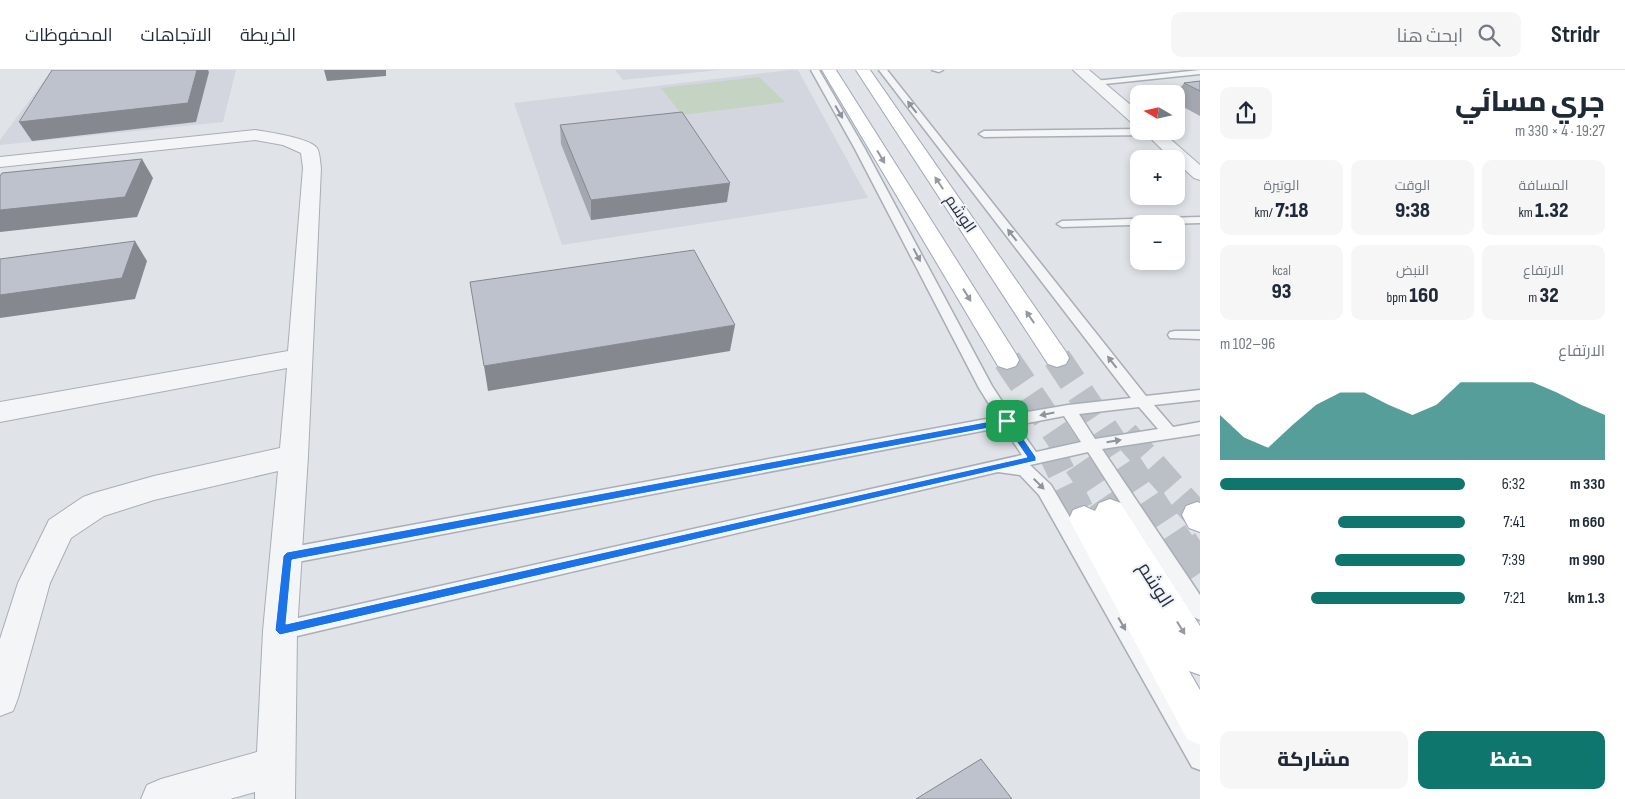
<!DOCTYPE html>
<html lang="ar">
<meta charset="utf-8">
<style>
body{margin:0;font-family:"Sofia Sans Condensed",Cairo,sans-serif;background:#f6f6f7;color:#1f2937;direction:rtl;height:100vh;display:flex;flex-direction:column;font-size:19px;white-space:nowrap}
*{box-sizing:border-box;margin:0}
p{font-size:16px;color:#747a83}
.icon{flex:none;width:28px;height:28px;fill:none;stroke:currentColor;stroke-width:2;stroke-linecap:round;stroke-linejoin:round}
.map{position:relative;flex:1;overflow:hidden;direction:ltr}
.drawer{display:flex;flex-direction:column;background:#fff;width:425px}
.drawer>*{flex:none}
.needle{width:32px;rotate:279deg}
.controls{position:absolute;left:1130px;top:15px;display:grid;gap:10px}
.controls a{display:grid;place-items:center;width:55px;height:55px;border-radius:10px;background:#fff;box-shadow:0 2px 8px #0003;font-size:25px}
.pin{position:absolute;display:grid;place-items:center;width:42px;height:42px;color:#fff;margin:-21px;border-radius:10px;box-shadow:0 2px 8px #0006}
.round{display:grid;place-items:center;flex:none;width:52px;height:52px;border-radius:10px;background:#f6f6f7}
.head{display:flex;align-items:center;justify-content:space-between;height:85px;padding:0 20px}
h1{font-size:28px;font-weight:800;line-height:38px}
.figures{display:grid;grid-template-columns:repeat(3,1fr);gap:8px;height:85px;padding:5px 20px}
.figures div{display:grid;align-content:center;border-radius:10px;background:#f6f6f7;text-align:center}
.figures b{font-size:21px;font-weight:800}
.figures small{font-size:14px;font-weight:400}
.figures p{font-size:14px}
.chart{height:140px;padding:10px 20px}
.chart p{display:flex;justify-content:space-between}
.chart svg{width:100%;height:90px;margin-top:5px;fill:#0f766e;opacity:.7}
.button{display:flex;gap:10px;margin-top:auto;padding:10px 20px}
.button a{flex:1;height:58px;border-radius:10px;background:#0f766e;color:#fff;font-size:20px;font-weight:800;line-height:58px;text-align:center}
.button a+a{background:#f6f6f7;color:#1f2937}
ul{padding:0 20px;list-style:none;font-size:16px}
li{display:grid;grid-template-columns:80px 60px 1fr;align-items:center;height:38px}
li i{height:12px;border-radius:6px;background:#0f766e}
header{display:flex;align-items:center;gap:30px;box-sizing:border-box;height:70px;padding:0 25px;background:#fff;border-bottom:1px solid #e0e1e3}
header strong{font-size:24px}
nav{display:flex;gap:28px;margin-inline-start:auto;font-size:18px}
.search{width:350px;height:45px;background:#f6f6f7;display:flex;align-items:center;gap:12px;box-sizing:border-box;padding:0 18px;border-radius:10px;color:#747a83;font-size:19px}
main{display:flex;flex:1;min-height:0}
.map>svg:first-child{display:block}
.built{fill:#d3d6de}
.green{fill:#c5d3c2}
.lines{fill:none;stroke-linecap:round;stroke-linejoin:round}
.primary-tunnel-far1{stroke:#bbc0c7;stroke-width:28;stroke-dasharray:28 14;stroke-linecap:butt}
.primary-tunnel{stroke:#bbc0c7;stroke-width:36;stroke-dasharray:36 18;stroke-linecap:butt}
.service-casing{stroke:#a9aeb6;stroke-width:3}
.minor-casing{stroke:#a9aeb6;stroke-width:2}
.primary-casing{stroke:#a0a7b5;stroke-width:2}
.service{fill:#f3f5f7;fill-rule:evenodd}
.minor{fill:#f3f5f7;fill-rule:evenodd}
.primary{fill:#fff;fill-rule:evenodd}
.wall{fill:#a3a7af}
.shaded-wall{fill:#85888f}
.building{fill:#bec2cc;stroke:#85888f}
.oneway{fill:#8e939c}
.oneway2{fill:#9498a0}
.route{fill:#1a73e8;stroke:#fff;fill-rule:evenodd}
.labels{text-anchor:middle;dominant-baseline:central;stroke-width:4;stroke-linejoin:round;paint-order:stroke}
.far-street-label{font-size:16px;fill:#293140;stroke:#f0f3f7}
.street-label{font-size:19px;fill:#293140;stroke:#f0f3f7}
</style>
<header>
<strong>Stridr</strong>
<div class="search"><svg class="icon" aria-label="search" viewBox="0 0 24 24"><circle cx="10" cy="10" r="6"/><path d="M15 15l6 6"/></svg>ابحث هنا</div>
<nav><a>الخريطة</a><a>الاتجاهات</a><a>المحفوظات</a></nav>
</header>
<main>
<section class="drawer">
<div class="head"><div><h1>جري مسائي</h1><p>19:27 · 4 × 330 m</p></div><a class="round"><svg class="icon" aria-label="share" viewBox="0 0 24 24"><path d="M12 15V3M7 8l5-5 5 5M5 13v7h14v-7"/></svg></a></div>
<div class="figures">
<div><p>المسافة</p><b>1.32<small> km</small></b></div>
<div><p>الوقت</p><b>9:38</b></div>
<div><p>الوتيرة</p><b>7:18<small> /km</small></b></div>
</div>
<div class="figures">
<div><p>الارتفاع</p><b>32<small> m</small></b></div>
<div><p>النبض</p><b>160<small> bpm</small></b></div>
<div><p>kcal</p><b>93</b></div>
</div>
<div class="chart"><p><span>الارتفاع</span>96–102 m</p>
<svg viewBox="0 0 160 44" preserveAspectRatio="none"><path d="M0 44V22L10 33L20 38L30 27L40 17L50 11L60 11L70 17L80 22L90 17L100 6L110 6L120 6L130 6L140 11L150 17L160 22V44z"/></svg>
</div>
<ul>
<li><b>330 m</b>6:32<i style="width:100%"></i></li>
<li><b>660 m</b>7:41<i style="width:52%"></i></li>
<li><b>990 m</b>7:39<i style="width:53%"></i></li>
<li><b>1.3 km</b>7:21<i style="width:63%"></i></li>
</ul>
<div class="button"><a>حفظ</a><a>مشاركة</a></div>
</section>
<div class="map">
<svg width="1200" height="729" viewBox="0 0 1200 729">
<rect width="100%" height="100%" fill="#e0e4e9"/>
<g class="built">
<polygon points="52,0 236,0 223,52 0,75 0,70"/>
<polygon points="615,0 720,0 623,10"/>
<polygon points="790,0 798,0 868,128 562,175 514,33"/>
</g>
<polygon class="green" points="759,7 785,32 682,45 661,18"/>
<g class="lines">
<g class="primary-tunnel-far1">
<polyline points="1057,288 1181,474"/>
<polyline points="1007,290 1110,442"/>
<polyline points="1125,364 1197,445"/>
<polyline points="1049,377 1084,449"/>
</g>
<polyline class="primary-tunnel" points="1180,473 1200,503"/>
<defs>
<g id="service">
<path d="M811,0H819L865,79L992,316L1011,345L1068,335L1131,328L879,0H887L1146,326L1200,320V330L1154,335L1173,357L1200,352V364L1102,379L1200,525V550L1194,547L1088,382L1030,395L1051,415L1200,669V700L1192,697L1039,425L1020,405L998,402L280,570L273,567L271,561L273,555L280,552L1022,385L1003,357L287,494L281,491L278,486L281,481L287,478L997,347L979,318L855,79ZM1139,337L1158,359L1095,369L1079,344ZM1064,346L1081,372L1036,382L1017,355Z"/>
<polygon points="932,0 943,0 939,2"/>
<polygon points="1200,0 1200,4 1095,15 1091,13 1095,11"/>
<polygon points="1139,59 1139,61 1156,62 1151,65 984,67 979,64 984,61"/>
<polygon points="1200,147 1200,153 1062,157 1057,154 1062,151"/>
<polygon points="1175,261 1200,261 1200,269 1170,268 1168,265 1170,262"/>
</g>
<g id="minor">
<polygon points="1073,0 1089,0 1139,42 1139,56 1133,54"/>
<path d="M255,60C268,62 310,68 317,78C320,83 320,92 321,98L308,386L297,561L295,729H255V722L230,729H141L147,715L161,709L257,682L263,561L278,401L154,430L104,446L71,468L50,513L18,628L13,641L0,646V569L18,513L49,450L83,427L94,423L154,406L280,378L287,298L0,352V332L288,281L303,98L301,83L283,75L255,70L0,97V87Z"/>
<polygon points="1143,61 1161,61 1200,95 1200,110 1194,108 1176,92 1176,89 1172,89"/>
</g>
<g id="primary">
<polygon points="822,0 836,0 1016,284 1019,290 1016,296 1007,299 998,296"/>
<polygon points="856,0 870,0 1066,282 1069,288 1066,294 1057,297 1048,294"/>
<polygon points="1110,429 1121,433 1200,556 1200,605 1189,601 1200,620 1200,675 1187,669 1069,449 1073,440 1084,436 1095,441 1099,433"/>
<polygon points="1197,432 1200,433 1200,462 1189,458 1182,445 1186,436"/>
</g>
</defs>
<use href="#service" class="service-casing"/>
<use href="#minor" class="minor-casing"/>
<use href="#primary" class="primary-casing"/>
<use href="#service" class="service"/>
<use href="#minor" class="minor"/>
<use href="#primary" class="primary"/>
</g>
<g class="wall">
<polygon points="1200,11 1200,46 1176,33 1176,24 1184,13"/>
<polygon points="560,55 727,132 591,150 561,74"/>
</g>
<g class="shaded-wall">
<polygon points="197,0 208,0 209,2 196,52 32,71 19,52"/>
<polygon points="324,0 386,0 386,6 327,11"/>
<polygon points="142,89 153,108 137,147 0,162 0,140"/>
<polygon points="730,113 727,132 591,150 591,130"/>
<polygon points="135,171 147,191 135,229 0,248 0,225"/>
<polygon points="735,255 730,281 488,321 484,296"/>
</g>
<g class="building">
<polygon points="52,0 197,0 188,33 19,52"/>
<polygon points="1200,11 1200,21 1184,13"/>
<polygon points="682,42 730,113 591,130 560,55"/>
<polygon points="142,89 125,127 0,140 0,106 2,103"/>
<polygon points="135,171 122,208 0,225 0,189"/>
<polygon points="694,180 735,255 484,296 470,212"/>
<polygon points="981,689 1012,729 916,729"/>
</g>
<defs><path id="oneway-solid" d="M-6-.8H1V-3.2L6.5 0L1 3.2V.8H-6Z" transform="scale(1.25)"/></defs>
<g class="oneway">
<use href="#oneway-solid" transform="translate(912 37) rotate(-128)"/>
<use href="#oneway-solid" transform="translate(839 42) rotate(60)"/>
<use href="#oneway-solid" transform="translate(1012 165) rotate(-128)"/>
<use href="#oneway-solid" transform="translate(917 185) rotate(62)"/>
<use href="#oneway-solid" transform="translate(1112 292) rotate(-128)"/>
<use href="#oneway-solid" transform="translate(1047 344) rotate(169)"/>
<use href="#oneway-solid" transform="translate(1114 371) rotate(-9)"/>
<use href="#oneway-solid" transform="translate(1039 414) rotate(45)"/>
<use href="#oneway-solid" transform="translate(1122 554) rotate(60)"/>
</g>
<g class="oneway2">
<use href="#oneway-solid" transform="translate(881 87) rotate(59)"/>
<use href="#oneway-solid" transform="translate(939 113) rotate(-124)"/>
<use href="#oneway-solid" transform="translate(967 225) rotate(58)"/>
<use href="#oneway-solid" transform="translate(1030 247) rotate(-124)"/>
<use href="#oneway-solid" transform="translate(1181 558) rotate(58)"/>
</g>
<path class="route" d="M1007,348L1010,349L1036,387V391L280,565L275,560L283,486L287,482ZM1005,355L1027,387L286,554L292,490Z"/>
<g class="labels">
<g class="far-street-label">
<text transform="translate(960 144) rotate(56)">الوشم</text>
</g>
<g class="street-label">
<text transform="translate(1155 515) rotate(58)">الوشم</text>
</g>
</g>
</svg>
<div class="controls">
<a><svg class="needle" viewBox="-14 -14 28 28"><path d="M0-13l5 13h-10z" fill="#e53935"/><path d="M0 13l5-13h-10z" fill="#747a83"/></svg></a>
<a>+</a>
<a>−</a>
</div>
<div class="pin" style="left:1007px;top:351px;background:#1e9e55"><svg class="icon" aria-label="arrive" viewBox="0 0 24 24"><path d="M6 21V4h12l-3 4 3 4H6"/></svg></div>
</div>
</main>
